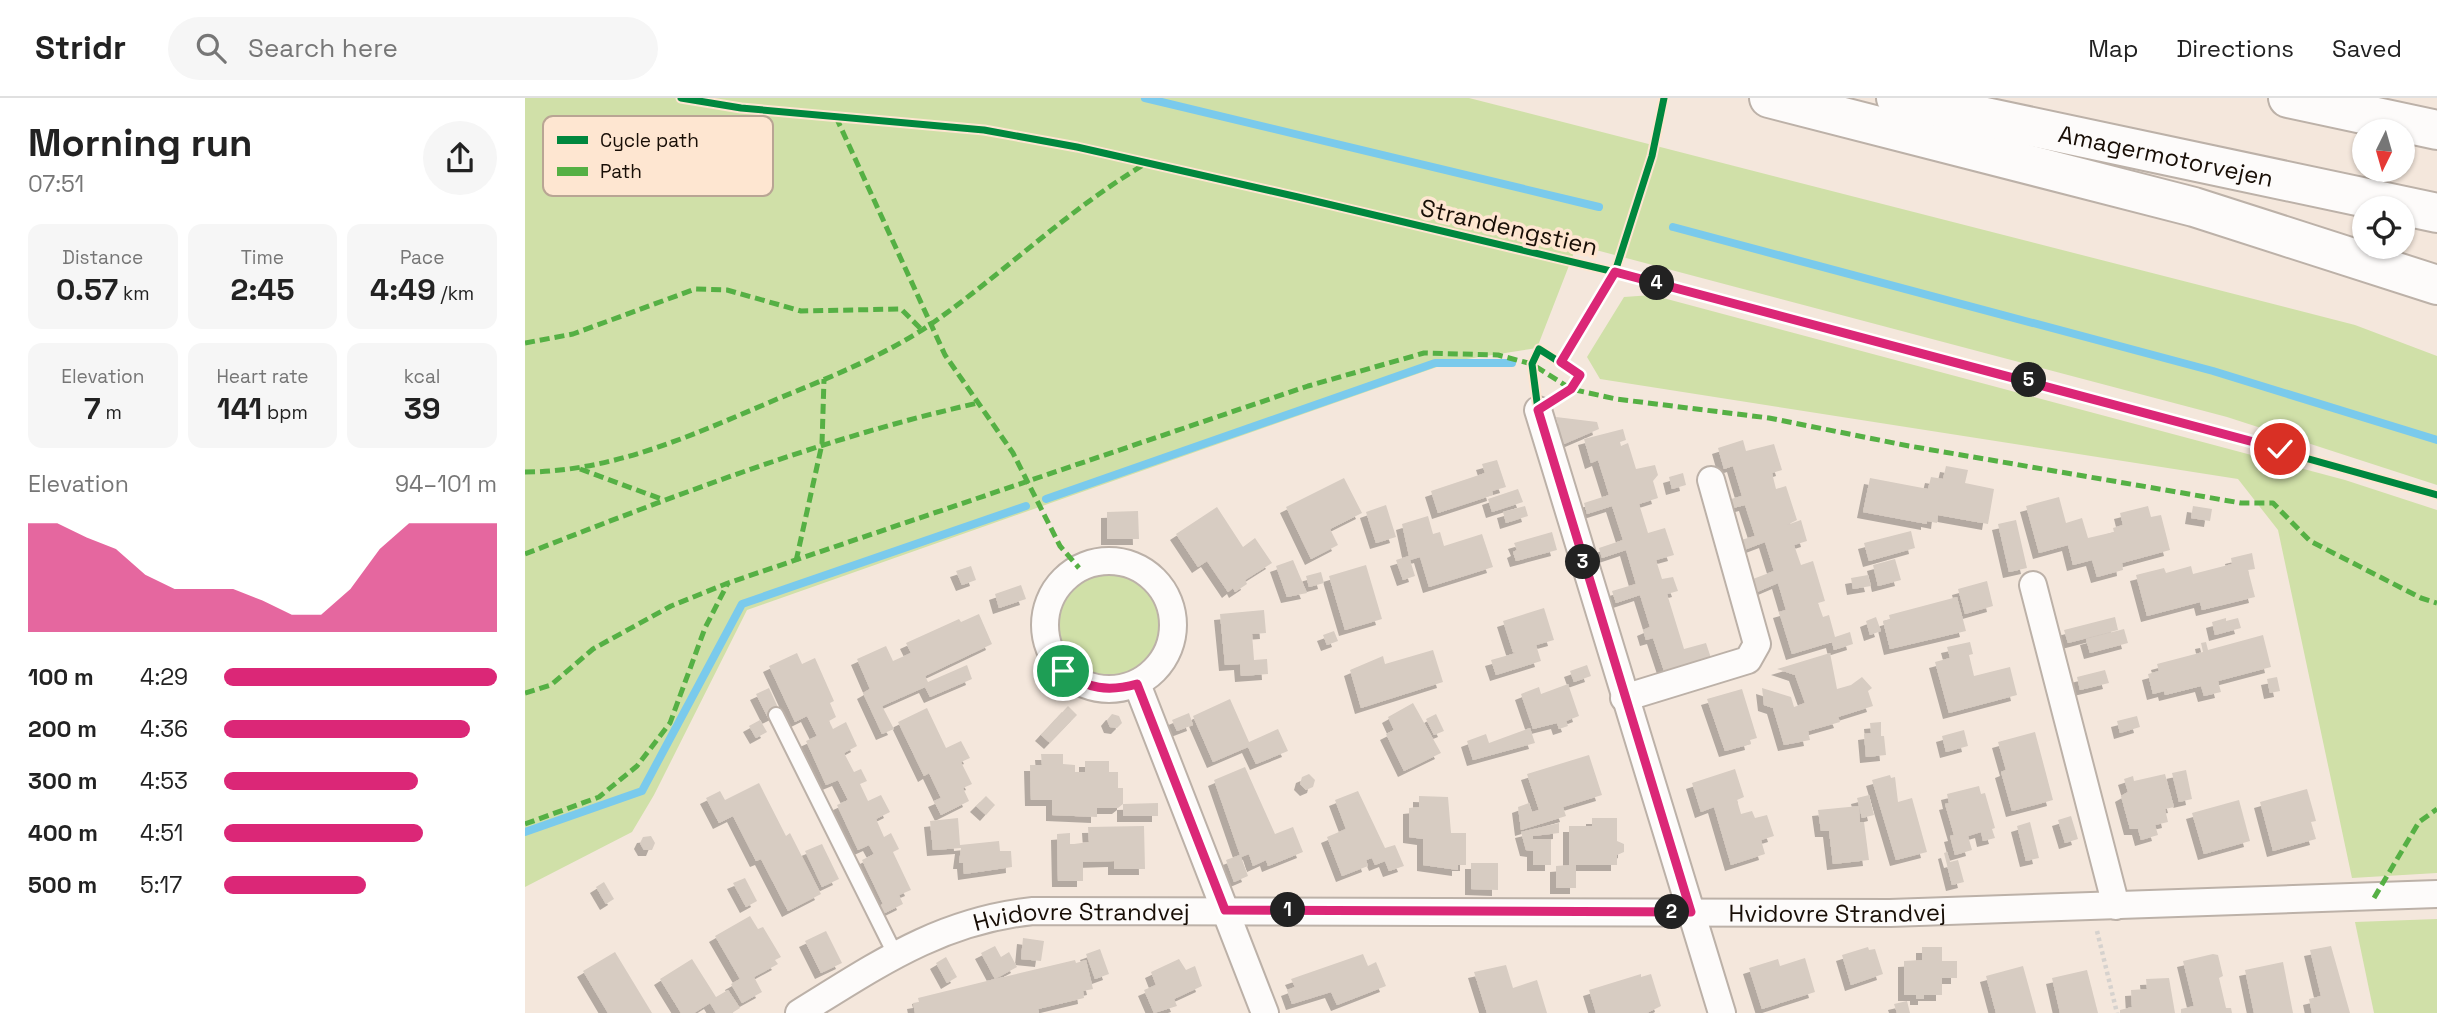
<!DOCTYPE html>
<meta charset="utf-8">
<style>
body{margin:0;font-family:"Space Grotesk",sans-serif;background:#f6f6f6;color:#222;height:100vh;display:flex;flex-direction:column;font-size:26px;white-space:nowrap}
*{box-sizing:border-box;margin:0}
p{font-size:23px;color:#767676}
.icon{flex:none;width:38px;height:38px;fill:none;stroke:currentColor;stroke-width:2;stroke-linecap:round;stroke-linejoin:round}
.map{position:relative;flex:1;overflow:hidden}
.drawer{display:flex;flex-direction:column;background:#fff;width:525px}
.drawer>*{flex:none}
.needle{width:46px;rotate:185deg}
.tools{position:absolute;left:1827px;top:21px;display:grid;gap:14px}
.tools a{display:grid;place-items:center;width:63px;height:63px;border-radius:50%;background:#fff;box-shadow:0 2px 5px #0004;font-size:35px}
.pin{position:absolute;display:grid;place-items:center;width:60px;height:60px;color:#fff;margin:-30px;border:4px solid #fff;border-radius:50%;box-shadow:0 2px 7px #0007}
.km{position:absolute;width:35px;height:35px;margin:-18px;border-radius:50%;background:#222;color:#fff;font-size:19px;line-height:35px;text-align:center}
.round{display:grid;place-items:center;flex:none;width:74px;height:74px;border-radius:37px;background:#f6f6f6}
.summary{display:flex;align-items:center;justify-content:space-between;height:119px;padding:0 28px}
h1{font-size:38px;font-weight:800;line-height:52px}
.stats{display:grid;grid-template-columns:repeat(3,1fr);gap:10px;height:119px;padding:7px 28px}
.stats div{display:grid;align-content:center;border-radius:14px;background:#f6f6f6;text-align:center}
.stats b{font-size:30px;font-weight:800}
.stats small{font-size:19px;font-weight:400}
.stats p{font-size:19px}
.chart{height:196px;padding:14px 28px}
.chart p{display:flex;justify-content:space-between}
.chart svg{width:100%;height:126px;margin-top:7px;fill:#db2777;opacity:.7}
ul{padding:0 28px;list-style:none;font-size:23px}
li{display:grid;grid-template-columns:112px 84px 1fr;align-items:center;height:52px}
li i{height:18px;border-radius:9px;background:#db2777}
header{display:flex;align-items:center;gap:42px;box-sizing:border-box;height:98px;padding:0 35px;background:#fff;border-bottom:2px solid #e0e0e0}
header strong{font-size:33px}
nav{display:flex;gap:38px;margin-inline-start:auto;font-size:24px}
.search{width:490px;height:63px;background:#f6f6f6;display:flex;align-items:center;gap:18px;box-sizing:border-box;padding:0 24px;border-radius:38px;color:#767676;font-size:26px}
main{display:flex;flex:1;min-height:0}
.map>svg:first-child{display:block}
.green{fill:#d0e0a8}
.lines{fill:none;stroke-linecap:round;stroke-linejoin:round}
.stream{stroke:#7acaec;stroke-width:8}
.building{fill:#d7ccc2;filter:url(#shadow)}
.service-casing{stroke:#bcb1a8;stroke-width:18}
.minor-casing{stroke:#bcb1a8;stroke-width:30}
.motorway-casing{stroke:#bcb1a8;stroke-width:42}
.path{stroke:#d6d2ce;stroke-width:4.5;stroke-dasharray:3.5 3.5;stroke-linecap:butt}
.service{stroke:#fdfbfa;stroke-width:14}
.minor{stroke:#fdfbfa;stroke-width:26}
.motorway{stroke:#fdfbfa;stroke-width:38}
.quiet{stroke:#55b044;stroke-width:5;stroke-dasharray:10 5;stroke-linecap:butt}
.cycleway-casing{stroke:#fee6d1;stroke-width:11}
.cycleway{stroke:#00873e;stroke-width:7}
.route-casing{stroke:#fff;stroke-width:14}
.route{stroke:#db2777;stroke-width:9}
.labels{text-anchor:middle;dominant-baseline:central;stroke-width:7;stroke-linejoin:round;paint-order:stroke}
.street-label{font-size:24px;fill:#180e06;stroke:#fee6d1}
.key{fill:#fee6d1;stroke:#b9a594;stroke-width:2}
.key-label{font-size:19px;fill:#180e06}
</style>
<header>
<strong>Stridr</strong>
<div class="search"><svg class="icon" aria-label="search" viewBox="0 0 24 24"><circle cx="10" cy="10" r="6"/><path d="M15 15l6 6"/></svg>Search here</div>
<nav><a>Map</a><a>Directions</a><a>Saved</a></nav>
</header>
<main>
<section class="drawer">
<div class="summary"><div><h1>Morning run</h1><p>07:51</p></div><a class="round"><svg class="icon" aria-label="share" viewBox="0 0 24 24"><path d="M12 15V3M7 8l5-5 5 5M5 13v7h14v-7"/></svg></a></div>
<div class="stats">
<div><p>Distance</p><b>0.57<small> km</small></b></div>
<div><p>Time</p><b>2:45</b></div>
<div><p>Pace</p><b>4:49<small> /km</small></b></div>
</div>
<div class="stats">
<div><p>Elevation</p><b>7<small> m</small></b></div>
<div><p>Heart rate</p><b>141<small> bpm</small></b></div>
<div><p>kcal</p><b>39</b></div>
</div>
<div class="chart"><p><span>Elevation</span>94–101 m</p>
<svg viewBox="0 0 160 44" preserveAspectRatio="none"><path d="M0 44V6L10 6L20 11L30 15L40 24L50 29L60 29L70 29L80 33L90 38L100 38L110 29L120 15L130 6L140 6L150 6L160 6V44z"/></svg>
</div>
<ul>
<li><b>100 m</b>4:29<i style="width:100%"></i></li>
<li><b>200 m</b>4:36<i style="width:90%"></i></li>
<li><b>300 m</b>4:53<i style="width:71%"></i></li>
<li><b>400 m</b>4:51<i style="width:73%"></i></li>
<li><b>500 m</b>5:17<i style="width:52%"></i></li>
</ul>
</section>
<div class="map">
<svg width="1912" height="915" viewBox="0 0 1912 915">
<defs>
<filter id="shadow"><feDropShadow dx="-6" dy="6" stdDeviation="0" flood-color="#0004"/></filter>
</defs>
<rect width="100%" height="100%" fill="#f4e7dc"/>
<g class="green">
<polygon points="0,0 944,0 1830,227 1912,258 1912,387 1702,319 1052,147 1012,250 929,263 222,512 129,697 107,734 0,789"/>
<polygon points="1127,197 1820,382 1912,412 1912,775 1827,780 1753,432 1713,381 1075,281 1062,259 1099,199"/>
<circle cx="585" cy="526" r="53"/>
<polygon points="1912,821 1912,915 1849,915 1830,824"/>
</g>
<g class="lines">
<g class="stream">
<polyline points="620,0 1074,109"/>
<polyline points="1148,129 1688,273 1912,342"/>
<polyline points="521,401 910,265 987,265"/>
<polyline points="0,734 117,693 217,506 501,408"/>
</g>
</g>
<g class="building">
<polygon points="1031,319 1072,324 1074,331 1039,346"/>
<polygon points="1098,331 1101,342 1095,344 1096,348 1103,345 1111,371 1130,367 1133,377 1128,383 1133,400 1114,406 1123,435 1140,430 1149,457 1131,462 1137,481 1148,479 1153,493 1142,496 1159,551 1181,545 1186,560 1140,576 1128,540 1121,542 1118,532 1125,529 1115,497 1091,505 1087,493 1111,486 1101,452 1077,460 1074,450 1098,442 1087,408 1062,416 1059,405 1084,397 1073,362 1066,365 1059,341"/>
<polygon points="1218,342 1221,353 1249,346 1257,372 1247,375 1251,391 1261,388 1272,422 1262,427 1276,422 1282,443 1269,447 1276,467 1288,463 1300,503 1293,505 1298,519 1304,517 1310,539 1325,534 1328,546 1309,552 1307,544 1267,556 1254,514 1261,512 1253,485 1232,494 1228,481 1249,473 1240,444 1219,452 1216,442 1230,438 1220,407 1208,410 1206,401 1217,398 1208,368 1199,371 1193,350"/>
<polygon points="972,362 981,389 967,393 968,397 913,415 906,393 960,375 957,366"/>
<polygon points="1421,368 1443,372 1440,385 1469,391 1463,426 1413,417 1412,425 1402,423 1402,426 1338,414 1345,380 1403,391 1406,379 1418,381"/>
<polygon points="1158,375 1161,387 1147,391 1144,379"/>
<polygon points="819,380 837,415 805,431 813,447 786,461 761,409"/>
<polygon points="993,391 998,404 967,414 963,401"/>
<polygon points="1534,399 1541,425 1557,420 1563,440 1589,434 1588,430 1598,427 1595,415 1623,408 1626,419 1636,417 1645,452 1597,465 1598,472 1572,479 1567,462 1548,467 1543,447 1514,455 1501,408"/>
<polygon points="861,407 871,439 851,445 841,414"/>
<polygon points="1000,408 1003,418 981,425 978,414"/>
<polygon points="1668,408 1687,411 1685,423 1666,420"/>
<polygon points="692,409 718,449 730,440 747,465 720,482 722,486 710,494 708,490 703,494 682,463 673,469 651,436"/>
<polygon points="613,413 614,441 582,441 582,414"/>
<polygon points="903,418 908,436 915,434 919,448 957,436 968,469 904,489 895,459 885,462 890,478 878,482 871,462 884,458 877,426"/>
<polygon points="1491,422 1502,470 1484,474 1473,426"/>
<polygon points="1386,433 1390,450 1344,463 1339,445"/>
<polygon points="1027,434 1032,452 991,463 988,454 992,452 989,445"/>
<polygon points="1727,455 1730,471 1723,472 1730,499 1677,512 1675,504 1622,518 1611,477 1639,470 1641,475 1666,468 1668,476 1707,466 1706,460"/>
<polygon points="1370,461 1376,482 1353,488 1348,467"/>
<polygon points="768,462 782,495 762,499 751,468"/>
<polygon points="841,467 857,521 820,532 804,478"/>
<polygon points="446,468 451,482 437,487 431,473"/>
<polygon points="796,474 799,485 784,489 781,478"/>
<polygon points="1343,477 1346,488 1328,491 1326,480"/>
<polygon points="1462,483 1468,508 1440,516 1433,491"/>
<polygon points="496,487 501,501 474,510 470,496"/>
<polygon points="1432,499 1441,533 1365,551 1358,523 1365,521 1364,517"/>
<polygon points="1019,510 1029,542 1011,547 1016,563 971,577 966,562 991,555 988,554 978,523"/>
<polygon points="739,512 741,535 727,536 729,562 742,561 743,576 716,578 715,566 700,567 695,516"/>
<polygon points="454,516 467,546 400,578 403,584 442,567 447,581 405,599 400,589 357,608 369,631 357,636 338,595 345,591 332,561 361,548 368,563 386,555 381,545 434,521 436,524"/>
<polygon points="1351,519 1356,533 1345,537 1341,523"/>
<polygon points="1590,519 1593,532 1543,545 1539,532"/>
<polygon points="1701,520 1701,523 1713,520 1716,530 1690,537 1687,524"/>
<polygon points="1599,531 1603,545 1565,555 1561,541"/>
<polygon points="809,533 813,543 802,547 798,537"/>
<polygon points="1738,537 1746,569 1693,583 1696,594 1679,598 1676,588 1640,597 1639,593 1628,596 1623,576 1634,573 1632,566 1678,554 1676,545 1681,544 1683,552"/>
<polygon points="1445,544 1448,556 1444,557 1449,578 1485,569 1492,597 1424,615 1410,564 1425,560 1422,549"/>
<polygon points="908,552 918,584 836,610 825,572 858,558 860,566"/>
<polygon points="272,555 277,566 290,560 309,603 305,605 311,619 304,623 308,631 321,624 332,648 319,655 329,674 336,671 342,683 335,686 343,703 356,697 365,714 351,721 359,739 366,735 374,751 368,754 386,792 374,797 378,806 358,816 354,808 358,806 337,762 349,756 344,747 333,752 312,707 323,702 313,682 301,687 281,643 292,638 282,618 270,624 244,568"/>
<polygon points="1305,555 1312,591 1326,587 1337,579 1347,590 1343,593 1348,608 1313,619 1315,624 1283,633 1285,642 1259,647 1248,610 1239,607 1237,590 1266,599 1269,609 1280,605 1270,577 1252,571"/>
<polygon points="1062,567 1066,578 1049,584 1045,573"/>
<polygon points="1580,572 1584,585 1555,592 1552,579"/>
<polygon points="1752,579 1755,593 1745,595 1742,581"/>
<polygon points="1043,586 1054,618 1041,623 1043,628 1034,631 1032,625 1008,631 996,596 1014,589 1016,596"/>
<polygon points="244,590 255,614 243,620 231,596"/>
<polygon points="1217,591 1232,640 1225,642 1226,646 1200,653 1182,601"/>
<polygon points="705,601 724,644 753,631 763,653 731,666 723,649 688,664 668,618"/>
<polygon points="888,605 916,655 879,673 861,636 869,632 863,619"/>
<polygon points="543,608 552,617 525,645 516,637"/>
<polygon points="402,610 421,650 436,643 445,660 436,664 447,686 438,690 444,703 416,717 409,703 416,700 404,675 399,678 373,624"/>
<polygon points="664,615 668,627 652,633 647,622"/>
<polygon points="587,616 594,618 597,625 592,630 585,629 582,622"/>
<polygon points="911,616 919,633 909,637 901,621"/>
<polygon points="1612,618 1615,629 1595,635 1592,623"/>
<polygon points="235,622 242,634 231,640 224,628"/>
<polygon points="1356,624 1356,638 1359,638 1361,657 1341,659 1339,636 1346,635 1345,625"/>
<polygon points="1005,630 1010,645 948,662 942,643 961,636 964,645"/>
<polygon points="1439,632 1443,648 1421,654 1417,638"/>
<polygon points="1510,634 1528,702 1487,713 1476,674 1481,672 1473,644"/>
<polygon points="516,656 538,656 538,666 550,667 550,674 560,674 560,663 584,663 584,674 593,674 593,690 598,690 598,706 593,710 572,710 572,719 527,717 527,702 506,702 505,667 517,667"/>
<polygon points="1064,657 1077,697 1038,709 1041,718 996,732 993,709 1004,705 1007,714 1014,712 1002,676"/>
<polygon points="720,669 750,736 768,729 778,754 743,768 741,762 728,768 724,756 716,759 723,778 709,784 701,762 715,757 689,682"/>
<polygon points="1210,671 1219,699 1212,702 1216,716 1227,713 1230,720 1242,717 1249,738 1236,742 1240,756 1206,767 1189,709 1176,714 1167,685"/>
<polygon points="1661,672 1667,701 1654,704 1647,675"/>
<polygon points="784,676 790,682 788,689 781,692 775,686 777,679"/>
<polygon points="1640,676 1649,709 1640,711 1643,724 1630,727 1633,737 1616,742 1613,731 1605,731 1596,698 1603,694 1599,681 1608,678 1609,683"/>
<polygon points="1365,677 1366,680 1370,679 1373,704 1387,700 1402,754 1371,762 1347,682"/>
<polygon points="234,685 261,738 265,735 296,796 263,813 236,761 231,763 208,718 194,725 181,700 195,693 200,702"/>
<polygon points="1454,688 1456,696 1460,695 1470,730 1467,731 1470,740 1458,743 1456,734 1443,738 1447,752 1430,757 1425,738 1429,737 1420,706 1424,705 1422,696"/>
<polygon points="1782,691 1791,723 1786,724 1791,741 1748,753 1735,704"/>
<polygon points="833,693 860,750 870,747 879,768 864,773 860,763 850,767 847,760 841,762 843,768 817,778 802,739 821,731 810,702"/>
<polygon points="1344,697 1349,717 1337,720 1332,700"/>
<polygon points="461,698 470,707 461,717 451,708"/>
<polygon points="894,698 923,699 926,735 941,735 941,767 933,767 933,772 898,767 898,741 884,739 884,710 894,709"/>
<polygon points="1714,702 1725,743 1679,756 1667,715"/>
<polygon points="633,705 633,718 598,718 598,706"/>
<polygon points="1334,708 1335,724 1339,724 1344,762 1308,766 1304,733 1296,733 1293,712"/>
<polygon points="1546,718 1553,741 1540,745 1533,722"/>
<polygon points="433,720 435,747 474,743 475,753 486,753 487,769 439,776 438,765 434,765 436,750 408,752 405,723"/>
<polygon points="1067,720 1092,720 1092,743 1099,746 1099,754 1092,757 1092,767 1051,767 1051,790 1031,790 1031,768 1044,767 1044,728 1067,728"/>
<polygon points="1505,724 1514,760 1501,763 1492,728"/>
<polygon points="1034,725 1034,735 1008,738 1008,741 1026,741 1026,767 1008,767 1008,753 1001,752 996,734"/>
<polygon points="619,728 620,771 589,771 589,763 558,764 558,783 533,783 532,736 545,735 545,746 549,746 564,744 563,729"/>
<polygon points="126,738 130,745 127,752 119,752 115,745 118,739"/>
<polygon points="297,746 314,781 297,789 280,753"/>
<polygon points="1422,754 1425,764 1433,762 1439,784 1427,787 1419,755"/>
<polygon points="946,765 973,765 973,792 946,791"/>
<polygon points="220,780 232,803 221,809 208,785"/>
<polygon points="79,784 89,801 81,806 71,789"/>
<polygon points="225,818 233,831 238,829 256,859 250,862 253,866 229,879 237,894 217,905 206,886 215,881 190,838"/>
<polygon points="301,833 317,865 296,875 280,843"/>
<polygon points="498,840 519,843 516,863 496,861"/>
<polygon points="470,848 476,859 484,854 492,869 470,881 550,862 551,865 561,862 568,891 558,893 559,900 513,911 514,915 390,915 388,905 394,904 393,900 470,881 456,855"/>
<polygon points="1806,848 1825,915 1787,915 1784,901 1796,898 1785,852"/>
<polygon points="1343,849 1344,852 1350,851 1358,876 1326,887 1317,857"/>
<polygon points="1397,849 1417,849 1417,863 1432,863 1432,880 1417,880 1417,897 1399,897 1399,901 1391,901 1391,897 1379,897 1379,863 1397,862"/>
<polygon points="575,851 584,876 570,881 561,856"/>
<polygon points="90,854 127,915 83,915 58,873"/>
<polygon points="838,856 843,868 851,864 861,888 812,907 806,894 767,906 762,892 770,889 766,881"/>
<polygon points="1688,856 1693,857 1698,878 1694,880 1701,910 1706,910 1707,915 1656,915 1656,911 1669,908 1658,863"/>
<polygon points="421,859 432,879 422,885 411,865"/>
<polygon points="1280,860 1290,894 1237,911 1224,870 1253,861 1255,868"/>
<polygon points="167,861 191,899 203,892 215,910 207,915 191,915 185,905 169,915 156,915 135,881"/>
<polygon points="654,861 661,872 670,868 677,888 649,901 652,908 629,915 619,892 631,887 626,874"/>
<polygon points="1758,864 1768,915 1729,915 1720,872"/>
<polygon points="981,867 988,890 1012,882 1022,915 962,915 949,874"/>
<polygon points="1498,868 1511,915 1471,915 1461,878"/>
<polygon points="1562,872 1573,915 1535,915 1527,880"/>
<polygon points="1116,876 1116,879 1126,876 1136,908 1122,915 1071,915 1064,892"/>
<polygon points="1644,880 1650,915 1595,915 1595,912 1607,909 1606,892 1622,891 1621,881"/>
<polygon points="1382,903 1385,915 1372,915 1369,906"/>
</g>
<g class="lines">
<defs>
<polyline id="service" points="251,617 370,856"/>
<g id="minor">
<polyline points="1013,312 1197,915"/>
<circle cx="584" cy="527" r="64"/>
<polyline points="1508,487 1591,808"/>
<polyline points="612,586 740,915"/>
<polyline points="1099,600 1223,562 1232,546 1186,382"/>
<path id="s1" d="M274,915C352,867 414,823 508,813L1365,815L1912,796"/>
</g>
<g id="motorway">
<polyline points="1244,0 1669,109 1912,187"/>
<path id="s2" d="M1371,0L1912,115"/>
<polyline points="1763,0 1912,32"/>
</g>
</defs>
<use href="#service" class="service-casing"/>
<use href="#minor" class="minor-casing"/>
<use href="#motorway" class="motorway-casing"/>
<polyline class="path" points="1572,833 1592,915"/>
<use href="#service" class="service"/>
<use href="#minor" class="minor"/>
<use href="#motorway" class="motorway"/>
<g class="quiet">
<polyline points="311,19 420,257 488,355 535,448 554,470"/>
<polyline points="0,245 48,236 170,191 202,192 276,213 376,211 396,231"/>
<polyline points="55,371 139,402"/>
<path d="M0,374C91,374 174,334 257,299C308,278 363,256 409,224C481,173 544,111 620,66"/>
<path d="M0,456C149,398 297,340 453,305"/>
<polyline points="271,463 297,346 299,281"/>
<polyline points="0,595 26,587 68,551 146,508 203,485 783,288 899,255 973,257 1007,266 1046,291 1091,301 1244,320 1384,348 1716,405 1748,405 1785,443 1896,500 1912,505"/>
<polyline points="0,726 74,699 112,668 145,625 180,530 203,485"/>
<polyline points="1849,800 1894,724 1912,711"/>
</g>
<defs>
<g id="cycleway">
<polyline points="156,0 216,10 459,32 552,49 773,99 1090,174 1444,266 1912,397"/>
<polygon points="1014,251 1055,277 1046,291 1013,312 1007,266"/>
<polyline points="1036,265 1090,174 1127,58 1139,0"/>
</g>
</defs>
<use href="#cycleway" class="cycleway-casing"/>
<use href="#cycleway" class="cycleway"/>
</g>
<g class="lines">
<defs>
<path id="route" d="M538,573C563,591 583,594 612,586L700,812L1166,814L1013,312L1046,291L1055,277L1036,264L1090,174L1755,351"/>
</defs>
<use href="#route" class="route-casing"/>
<use href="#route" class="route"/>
</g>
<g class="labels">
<g class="street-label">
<text stroke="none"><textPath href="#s2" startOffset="276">Amagermotorvejen</textPath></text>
<text transform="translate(984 129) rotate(13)">Strandengstien</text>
<text stroke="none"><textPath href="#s1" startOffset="1062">Hvidovre Strandvej</textPath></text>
<text stroke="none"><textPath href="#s1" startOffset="306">Hvidovre Strandvej</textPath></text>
</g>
</g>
<rect x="18" y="18" width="230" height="80" rx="10" class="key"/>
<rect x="32" y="38" width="31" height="8" fill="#00873e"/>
<rect x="32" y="69" width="31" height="9" fill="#55b044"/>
<g class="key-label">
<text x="75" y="49">Cycle path</text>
<text x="75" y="80">Path</text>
</g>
</svg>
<div class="tools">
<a><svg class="needle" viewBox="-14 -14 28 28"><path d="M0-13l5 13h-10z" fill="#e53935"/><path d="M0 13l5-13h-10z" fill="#767676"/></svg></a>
<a><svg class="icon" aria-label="locate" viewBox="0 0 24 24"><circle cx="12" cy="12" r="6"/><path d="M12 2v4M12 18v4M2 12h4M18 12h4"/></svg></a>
</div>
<div class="pin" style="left:538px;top:573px;background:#1e9e55"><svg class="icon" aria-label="arrive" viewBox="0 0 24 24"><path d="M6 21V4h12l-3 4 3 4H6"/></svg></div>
<div class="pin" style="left:1755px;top:351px;background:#d93025"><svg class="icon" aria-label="check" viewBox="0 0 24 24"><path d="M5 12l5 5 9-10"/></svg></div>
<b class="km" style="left:763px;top:812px">1</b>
<b class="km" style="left:1147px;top:814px">2</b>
<b class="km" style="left:1058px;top:464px">3</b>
<b class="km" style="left:1132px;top:185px">4</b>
<b class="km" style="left:1504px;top:282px">5</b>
</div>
</main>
